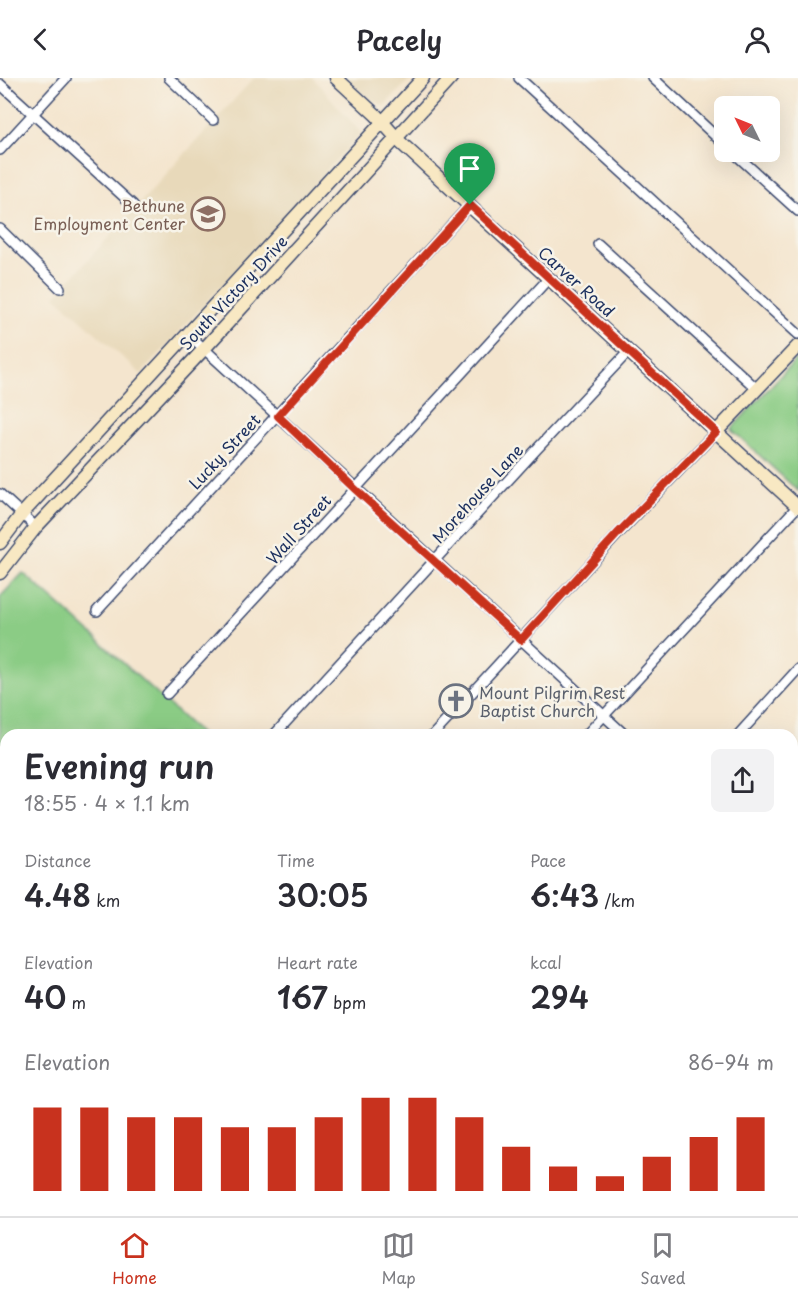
<!DOCTYPE html>
<meta charset="utf-8">
<style>
body{margin:0;font-family:"Playpen Sans",sans-serif;background:#f2f2f3;color:#2b2b33;height:100vh;display:flex;flex-direction:column;font-size:22px;white-space:nowrap}
*{box-sizing:border-box;margin:0}
p{font-size:20px;color:#7c7c81}
.icon{flex:none;width:33px;height:33px;fill:none;stroke:currentColor;stroke-width:2;stroke-linecap:round;stroke-linejoin:round}
.map{position:relative;flex:1;overflow:hidden}
.drawer{position:absolute;left:0px;top:651px;width:798px;height:488px;display:flex;flex-direction:column;background:#fff;border-radius:18px 18px 0 0;box-shadow:0 6px 24px #0002}
.drawer>*{flex:none}
.needle{width:39px;rotate:313deg}
.buttons{position:absolute;left:714px;top:18px;display:grid;gap:12px}
.buttons a{display:grid;place-items:center;width:66px;height:66px;border-radius:9px;background:#fff;box-shadow:0 6px 24px #0002;font-size:30px}
.pin{position:absolute;display:grid;place-items:center;width:51px;height:51px;color:#fff;margin:-62px -26px;border-radius:50% 50% 50% 0;rotate:-45deg;box-shadow:0 0 6px #0007}
.pin .icon{rotate:45deg}
.round{display:grid;place-items:center;flex:none;width:63px;height:63px;border-radius:9px;background:#f2f2f3}
.summary{display:flex;align-items:center;justify-content:space-between;height:102px;padding:0 24px}
h1{font-size:33px;font-weight:600;line-height:45px}
.figures{display:grid;grid-template-columns:repeat(3,1fr);gap:9px;height:102px;padding:6px 24px}
.figures div{display:grid;align-content:center}
.figures b{font-size:30px;font-weight:600}
.figures small{font-size:16px;font-weight:400}
.figures p{font-size:16px}
.chart{height:168px;padding:12px 24px}
.chart p{display:flex;justify-content:space-between}
.chart svg{width:100%;height:108px;margin-top:6px;stroke:#c8321e;stroke-width:6}
header{display:flex;justify-content:space-between;align-items:center;height:78px;padding:0 24px;background:#fff;font-size:27px;font-weight:600}
.tabs{display:flex;justify-content:space-around;align-items:center;height:84px;border-top:2px solid #e1e1e2;background:#fff;font-size:16px;color:#7c7c81}
.tabs a{display:grid;justify-items:center;gap:3px}
.tabs .selected{color:#c8321e}
.map>svg:first-child{display:block}
.built{fill:#e8d9ba}
.green{fill:#8bcc85;stroke:#537e72;stroke-width:1.5}
.lines{fill:none;stroke-linecap:round;stroke-linejoin:round}
.street-casing{stroke:#3c4a6f;stroke-width:12}
.secondary-casing{stroke:#3c4a6f;stroke-width:15}
.street{stroke:#fff;stroke-width:9}
.secondary{stroke:#f8e8c3;stroke-width:12}
.route-casing{stroke:#fff;stroke-width:12}
.route{stroke:#c8321e;stroke-width:8}
.labels{text-anchor:middle;dominant-baseline:central;stroke-width:5;stroke-linejoin:round;paint-order:stroke}
.education-label{font-size:16px;fill:#785e54;stroke:#f7f3e8;text-anchor:end}
.street-label{font-size:16px;fill:#1b2f5e;stroke:#f7f3e8}
.worship-label{font-size:16px;fill:#5b616d;stroke:#f7f3e8;text-anchor:start}
</style>
<header><svg class="icon" aria-label="back" viewBox="0 0 24 24"><path d="M15 5l-7 7 7 7"/></svg>Pacely<svg class="icon" aria-label="person" viewBox="0 0 24 24"><circle cx="12" cy="8" r="4"/><path d="M4 21q1-7 8-7t8 7"/></svg></header>
<div class="map">
<svg width="798" height="1138" viewBox="0 0 798 1138">
<rect width="100%" height="100%" fill="#f7f3e8"/>
<filter id="ink" filterUnits="userSpaceOnUse"><feTurbulence type="fractalNoise" baseFrequency=".0167" numOctaves="2"/><feDisplacementMap in="SourceGraphic" scale="12" xChannelSelector="R" yChannelSelector="G"/><feConvolveMatrix kernelMatrix="1 2 1 2 8 2 1 2 1" color-interpolation-filters="sRGB"/></filter>
<filter id="wash" filterUnits="userSpaceOnUse"><feTurbulence type="fractalNoise" baseFrequency=".008" numOctaves="4" result="noise"/><feDisplacementMap in="SourceGraphic" scale="24" xChannelSelector="R" yChannelSelector="G"/><feGaussianBlur stdDeviation="1.35" result="paint"/><feColorMatrix in="noise" values="0 0 0 0 0 0 0 0 0 0 0 0 0 0 0 0 0 1.4 0 .05"/><feComposite in="paint" operator="in"/></filter>
<g filter="url(#wash)">
<rect width="100%" height="100%" fill="#f4e5ce"/>
<g class="built">
<polygon points="254,0 313,0 361,55 141,296 55,218"/>
<polygon points="346,0 411,0 384,28 367,20"/>
<polygon points="6,788 6,973 0,968 0,794"/>
<polygon points="211,1133 300,1133 295,1138 215,1138"/>
</g>
<g class="green">
<polygon points="798,279 798,413 731,351"/>
<polygon points="23,495 73,539 202,657 6,657 6,671 0,665 0,519"/>
<polygon points="501,1133 612,1133 605,1138 507,1138"/>
</g>
</g>
<g filter="url(#ink)">
<g class="lines">
<defs>
<g id="street">
<polyline points="169,0 213,42"/>
<polyline points="519,0 798,256"/>
<polyline points="653,0 724,66"/>
<polyline points="0,6 133,127"/>
<polyline points="0,72 66,0"/>
<polyline points="733,74 798,133"/>
<polyline points="0,151 60,210"/>
<polyline points="598,166 757,311"/>
<polyline points="188,256 625,657"/>
<polyline points="0,416 36,449"/>
<polyline points="97,533 470,127"/>
<polyline points="167,616 549,200"/>
<polyline points="274,657 536,372 629,273"/>
<polyline points="433,657 619,455 716,354"/>
<polyline points="586,657 797,429"/>
<polyline points="738,657 798,591"/>
<polyline points="792,765 798,758"/>
<polyline points="792,812 798,818"/>
<polyline points="792,854 798,847"/>
<polyline points="792,1124 798,1118"/>
<polyline points="200,1132 203,1138"/>
<polyline points="751,1132 757,1138"/>
<polyline points="11,1138 16,1132"/>
<polyline points="779,1138 784,1132"/>
</g>
<g id="secondary">
<polyline points="336,0 376,37 401,65 798,429"/>
<polyline points="716,354 798,268"/>
<polyline points="0,465 22,436 423,0"/>
<polyline points="0,495 36,449 204,271 451,0"/>
<polyline points="792,980 798,974"/>
<polyline points="624,1138 631,1132"/>
</g>
</defs>
<use href="#street" class="street-casing"/>
<use href="#secondary" class="secondary-casing"/>
<use href="#street" class="street"/>
<use href="#secondary" class="secondary"/>
</g>
</g>
<g class="lines" filter="url(#ink)">
<defs>
<polygon id="route" points="470,127 716,354 619,454 521,562 355,411 278,338"/>
</defs>
<use href="#route" class="route-casing"/>
<use href="#route" class="route"/>
</g>
<defs>
<symbol id="school-ring" viewBox="-11 -11 22 22"><circle r="9.5" fill="#f7f3e8" stroke="#8d6e63" stroke-width="1.5"/><path d="M0-5L7-2L0 1L-7-2ZM-4 1L0 2.5L4 1V4Q0 6-4 4Z" fill="#8d6e63"/></symbol>
<symbol id="church-ring" viewBox="-11 -11 22 22"><circle r="9.5" fill="#f7f3e8" stroke="#6b7280" stroke-width="1.5"/><path d="M-1.2-6h2.4v3.5h3.3v2.4h-3.3V6h-2.4V-.1h-3.3v-2.4h3.3Z" fill="#6b7280"/></symbol>
</defs>
<g fill-rule="evenodd">
<use href="#school-ring" x="189" y="117" width="38" height="38"/>
<use href="#church-ring" x="437" y="604" width="38" height="38"/>
</g>
<g class="labels">
<g class="education-label">
<text x="185" y="127">Bethune<tspan x="185" dy="18">Employment Center</tspan></text>
</g>
<g class="street-label">
<text transform="translate(577 203) rotate(42)">Carver Road</text>
<text transform="translate(233 214) rotate(-47)">South Victory Drive</text>
<text transform="translate(224 373) rotate(-47)">Lucky Street</text>
<text transform="translate(477 415) rotate(-48)">Morehouse Lane</text>
<text transform="translate(298 451) rotate(-48)">Wall Street</text>
</g>
<g class="worship-label">
<text x="479" y="614">Mount Pilgrim Rest<tspan x="479" dy="18">Baptist Church</tspan></text>
</g>
</g>
</svg>
<div class="buttons">
<a><svg class="needle" viewBox="-14 -14 28 28"><path d="M0-13l5 13h-10z" fill="#e53935"/><path d="M0 13l5-13h-10z" fill="#7c7c81"/></svg></a>
</div>
<div class="pin" style="left:470px;top:127px;background:#1e9e55"><svg class="icon" aria-label="arrive" viewBox="0 0 24 24"><path d="M6 21V4h12l-3 4 3 4H6"/></svg></div>
<section class="drawer">
<div class="summary"><div><h1>Evening run</h1><p>18:55 · 4 × 1.1 km</p></div><a class="round"><svg class="icon" aria-label="share" viewBox="0 0 24 24"><path d="M12 15V3M7 8l5-5 5 5M5 13v7h14v-7"/></svg></a></div>
<div class="figures">
<div><p>Distance</p><b>4.48<small> km</small></b></div>
<div><p>Time</p><b>30:05</b></div>
<div><p>Pace</p><b>6:43<small> /km</small></b></div>
</div>
<div class="figures">
<div><p>Elevation</p><b>40<small> m</small></b></div>
<div><p>Heart rate</p><b>167<small> bpm</small></b></div>
<div><p>kcal</p><b>294</b></div>
</div>
<div class="chart"><p><span>Elevation</span>86–94 m</p>
<svg viewBox="0 0 160 44" preserveAspectRatio="none"><path d="M5 44V10M15 44V10M25 44V14M35 44V14M45 44V18M55 44V18M65 44V14M75 44V6M85 44V6M95 44V14M105 44V26M115 44V34M125 44V38M135 44V30M145 44V22M155 44V14"/></svg>
</div>
</section>
</div>
<nav class="tabs">
<a class="selected"><svg class="icon" aria-label="home" viewBox="0 0 24 24"><path d="M3 11l9-7 9 7M6 9v11h12V9"/></svg>Home</a>
<a><svg class="icon" aria-label="map" viewBox="0 0 24 24"><path d="M3 6l6-2 6 2 6-2v14l-6 2-6-2-6 2zM9 4v14M15 6v14"/></svg>Map</a>
<a><svg class="icon" aria-label="saved" viewBox="0 0 24 24"><path d="M7 4h10v16l-5-4-5 4z"/></svg>Saved</a>
</nav>
